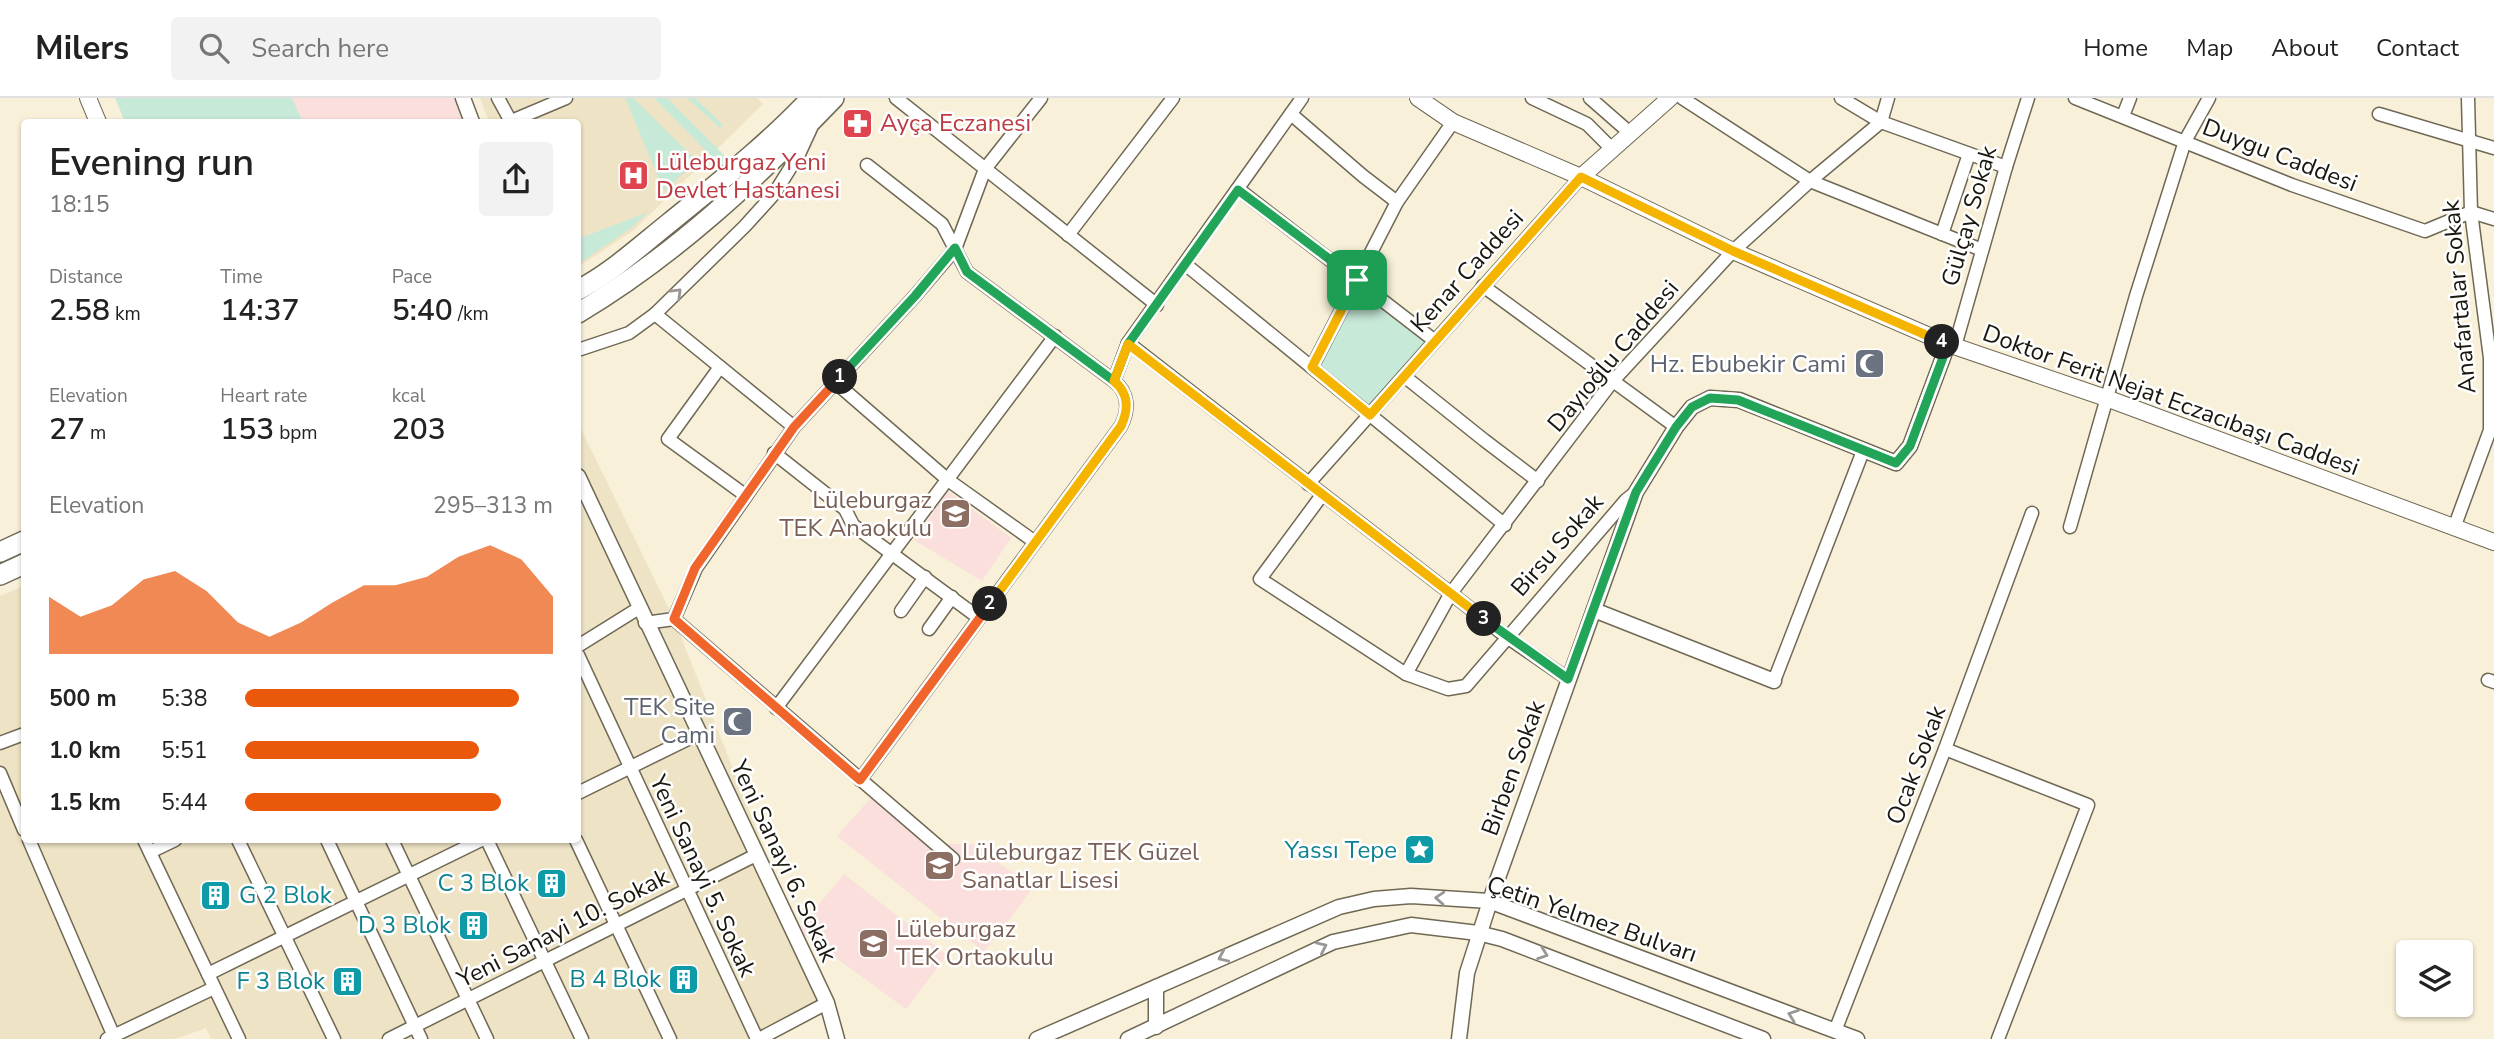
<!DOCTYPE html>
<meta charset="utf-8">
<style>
body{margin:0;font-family:"Nunito Sans",sans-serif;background:#f2f2f2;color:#222;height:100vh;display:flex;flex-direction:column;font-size:26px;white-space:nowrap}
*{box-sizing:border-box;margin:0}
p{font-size:23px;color:#767676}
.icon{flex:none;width:38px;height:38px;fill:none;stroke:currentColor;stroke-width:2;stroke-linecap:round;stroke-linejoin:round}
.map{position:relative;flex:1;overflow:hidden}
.details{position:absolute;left:21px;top:21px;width:560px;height:724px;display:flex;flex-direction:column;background:#fff;border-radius:7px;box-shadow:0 2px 5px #0004}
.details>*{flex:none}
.controls{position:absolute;left:2396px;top:842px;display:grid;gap:14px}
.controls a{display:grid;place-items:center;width:77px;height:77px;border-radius:7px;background:#fff;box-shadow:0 2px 5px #0004;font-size:35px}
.pin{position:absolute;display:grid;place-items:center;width:60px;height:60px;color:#fff;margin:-30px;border-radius:14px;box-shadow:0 4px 10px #0006}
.km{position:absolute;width:35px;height:35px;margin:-18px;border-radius:50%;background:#222;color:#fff;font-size:19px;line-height:35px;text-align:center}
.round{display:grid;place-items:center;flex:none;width:74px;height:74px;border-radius:7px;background:#f2f2f2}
.summary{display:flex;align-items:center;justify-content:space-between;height:119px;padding:0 28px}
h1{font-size:38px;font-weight:600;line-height:52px}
.stats{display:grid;grid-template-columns:repeat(3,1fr);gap:10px;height:119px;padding:7px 28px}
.stats div{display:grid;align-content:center}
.stats b{font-size:30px;font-weight:600}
.stats small{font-size:19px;font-weight:400}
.stats p{font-size:19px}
.chart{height:196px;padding:14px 28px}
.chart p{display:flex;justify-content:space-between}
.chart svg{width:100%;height:126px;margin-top:7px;fill:#ea580c;opacity:.7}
ul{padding:0 28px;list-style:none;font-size:23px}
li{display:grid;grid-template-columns:112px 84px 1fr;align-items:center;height:52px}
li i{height:18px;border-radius:9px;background:#ea580c}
header{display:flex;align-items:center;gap:42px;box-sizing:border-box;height:98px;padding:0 35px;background:#fff;border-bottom:2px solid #e0e0e0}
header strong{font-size:33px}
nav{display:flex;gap:38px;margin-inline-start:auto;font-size:24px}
.search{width:490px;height:63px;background:#f2f2f2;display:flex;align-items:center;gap:18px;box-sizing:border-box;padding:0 24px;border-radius:7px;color:#767676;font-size:26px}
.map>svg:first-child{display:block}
.built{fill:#eee3c4}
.education{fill:#fadfdc}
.green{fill:#c7e9d8}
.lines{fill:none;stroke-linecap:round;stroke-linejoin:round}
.minor-casing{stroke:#6f6854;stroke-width:15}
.tertiary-casing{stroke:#6f6854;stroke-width:17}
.secondary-casing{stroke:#6f6854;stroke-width:18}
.trunk-casing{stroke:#6f6854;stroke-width:22}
.minor{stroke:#fff;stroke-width:12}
.tertiary{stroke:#fff;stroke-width:14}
.secondary{stroke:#fff;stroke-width:16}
.trunk{stroke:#fff;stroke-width:19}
.oneway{stroke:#989793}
.split-1-casing{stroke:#fff;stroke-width:14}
.split-2-casing{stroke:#fff;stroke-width:14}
.split-3-casing{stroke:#fff;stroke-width:14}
.split-4-casing{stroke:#fff;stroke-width:14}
.split-5-casing{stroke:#fff;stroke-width:14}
.split-1{stroke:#22a559;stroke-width:9}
.split-2{stroke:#f0652b;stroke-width:9}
.split-3{stroke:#f5b400;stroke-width:9}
.split-4{stroke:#22a559;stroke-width:9}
.split-5{stroke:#f5b400;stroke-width:9}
.labels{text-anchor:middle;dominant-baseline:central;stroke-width:5;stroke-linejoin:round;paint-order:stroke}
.health-label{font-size:24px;fill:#be3a42;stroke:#fff;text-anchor:start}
.street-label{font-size:24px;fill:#1a170f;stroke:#fff}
.worship-label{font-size:24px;fill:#5b616d;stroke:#fff;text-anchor:end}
.education-label{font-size:24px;fill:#785e54;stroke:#fff;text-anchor:start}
.culture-label{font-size:24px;fill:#0d838f;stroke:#fff;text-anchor:end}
</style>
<header>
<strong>Milers</strong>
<div class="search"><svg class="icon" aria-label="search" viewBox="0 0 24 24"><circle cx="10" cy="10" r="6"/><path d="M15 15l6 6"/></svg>Search here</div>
<nav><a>Home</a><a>Map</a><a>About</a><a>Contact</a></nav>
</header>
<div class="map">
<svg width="2494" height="941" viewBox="0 0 2494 941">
<rect width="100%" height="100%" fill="#f8f0d8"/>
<g class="built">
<polygon points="480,0 757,0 763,6 634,132 578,169 578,24 489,24"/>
<polygon points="578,313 579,327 674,521 794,826 832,910 765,941 211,941 206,930 175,941 0,941 0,498 24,488 24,742 578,742"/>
</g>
<g class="education">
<polygon points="292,0 456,0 466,24 303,24"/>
<polygon points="948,393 1011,440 982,483 914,442"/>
<polygon points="879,691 936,746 973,746 1033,790 984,854 837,738"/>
<polygon points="844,776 947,857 906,911 798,832"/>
</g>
<g class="green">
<polygon points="115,0 292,0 303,24 125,24"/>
<polygon points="625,0 633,0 697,63 664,93"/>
<polygon points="654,0 667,0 728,61 726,66 721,68"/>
<polygon points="687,0 695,0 723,27 720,30"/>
<polygon points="648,114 631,130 578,166 578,156 581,154 578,149 578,141"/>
<polygon points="1359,188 1428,243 1368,313 1317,269"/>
</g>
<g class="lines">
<defs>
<g id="minor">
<polyline points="498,0 510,22"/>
<polyline points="896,0 1157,207"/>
<polyline points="1532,0 1587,26 1612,51"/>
<polyline points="1590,0 1630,35"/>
<polyline points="1682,0 1810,83 1982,152"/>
<polyline points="1841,0 1881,24 2006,69"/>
<polyline points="2075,0 2292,87 2425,133 2471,114 2494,121"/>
<polyline points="1291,16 1363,78 1397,104"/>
<polyline points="2379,16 2494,50"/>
<polyline points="2123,18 2130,0"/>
<polyline points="509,24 566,0"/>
<polyline points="867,67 942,126 967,174 1114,283"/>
<polyline points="1238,91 1435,243"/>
<polyline points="1942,136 1969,56"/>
<polyline points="1068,137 1173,0"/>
<polyline points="1185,166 1505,427"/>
<polyline points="1483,188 1676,329"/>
<polyline points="655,216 794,329"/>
<polyline points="1128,245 1507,539 1568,581"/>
<polyline points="1955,248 2006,69 2028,0"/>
<polyline points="578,252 629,235 655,216 745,128 774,96 799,56 811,30"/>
<polyline points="720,269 668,341 745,397"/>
<polyline points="1312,269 1397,104 1453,24"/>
<polyline points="1404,278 1484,342 1538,383"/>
<polyline points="835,284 948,382 1035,444"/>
<polyline points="774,355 845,411 853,427 979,520"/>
<polyline points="1308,386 1581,79"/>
<polyline points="1322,397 1260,481 1406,576 1448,591 1466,588 1626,402 1636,394"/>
<polyline points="2070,429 2136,198 2185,43 2209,0"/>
<polyline points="2454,430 2490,332 2490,260 2471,114 2468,0"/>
<polyline points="901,513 925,479"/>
<polyline points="674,521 953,761"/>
<polyline points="645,525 674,521 696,470 794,329 915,198 955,151 985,71 1041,0"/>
<polyline points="929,531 952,499"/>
<polyline points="578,548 639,510"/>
<polyline points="578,557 757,941"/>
<polyline points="1406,576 1451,495 1612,284 1733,153 1810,83 1881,24 1888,0"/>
<polyline points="2488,582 2494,584"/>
<polyline points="1774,583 1863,353"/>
<polyline points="776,610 1055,238"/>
<polyline points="0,645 24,636"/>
<polyline points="1945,651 2088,707 1998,941"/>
<polyline points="0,675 24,732"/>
<path d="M860,682L1121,328C1129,312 1129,295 1114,283L1128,245L1302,0"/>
<polyline points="578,695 698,636"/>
<polyline points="29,742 115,941"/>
<polyline points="144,742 239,941"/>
<polyline points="238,742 334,941"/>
<polyline points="327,742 421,941"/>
<polyline points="392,742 487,941"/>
<polyline points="487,742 582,941"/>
<polyline points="576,742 670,941"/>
<polyline points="150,754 175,742"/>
<polyline points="208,876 481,742"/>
<polyline points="1835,933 1945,651 2032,415"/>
<polyline points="107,941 214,890"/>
<polyline points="389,941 756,757"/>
<polyline points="759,941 827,905"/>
</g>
<g id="tertiary">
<polyline points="463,0 472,24"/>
<polyline points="578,378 827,905 837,941"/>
<polyline points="1594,512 1774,583"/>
<polyline points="1156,929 1156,889"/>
<polyline points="1037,941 1339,809 1374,801 1411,798 1489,803 1857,941"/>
<polyline points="1128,941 1333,844 1411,827 1478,835 1502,841 1763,941"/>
<polyline points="1459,941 1467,875 1494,791 1636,394 1676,329 1692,309 1710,300 1739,302 1896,365 1910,348 1948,246"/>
</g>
<g id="secondary">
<polyline points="88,0 98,24"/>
<polyline points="1418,0 1453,24 1581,79 1733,153 1948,246 2106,300 2494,444"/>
<polyline points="1581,79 1670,0"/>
</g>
<g id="trunk">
<path d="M578,192C611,175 639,149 669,125C718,85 768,46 811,0"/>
<path d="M578,215C674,158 757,80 834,0"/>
<polyline points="0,454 24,443"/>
<polyline points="0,477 24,466"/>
</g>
</defs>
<use href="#minor" class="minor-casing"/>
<use href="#tertiary" class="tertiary-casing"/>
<use href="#secondary" class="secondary-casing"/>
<use href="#trunk" class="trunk-casing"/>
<use href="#minor" class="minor"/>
<use href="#tertiary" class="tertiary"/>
<use href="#secondary" class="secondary"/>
<use href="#trunk" class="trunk"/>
</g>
<defs><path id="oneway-chevron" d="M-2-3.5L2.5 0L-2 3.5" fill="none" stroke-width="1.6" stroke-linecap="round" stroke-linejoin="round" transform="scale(1.75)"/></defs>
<g class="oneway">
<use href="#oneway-chevron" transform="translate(677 195) rotate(-45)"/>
<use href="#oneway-chevron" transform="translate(1440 800) rotate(-176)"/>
<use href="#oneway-chevron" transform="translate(1322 849) rotate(-25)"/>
<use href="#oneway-chevron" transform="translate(1543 856) rotate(20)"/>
<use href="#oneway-chevron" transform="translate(1223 859) rotate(156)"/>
<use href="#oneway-chevron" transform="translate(1793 917) rotate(-160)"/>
</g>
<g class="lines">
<defs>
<polyline id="split-1" points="840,279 915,198 955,150 967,174 1114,283 1128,246 1238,92 1357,182"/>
<polyline id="split-2" points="840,279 794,329 695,470 674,521 860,682 990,506"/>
<path id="split-3" d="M990,506L1121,328C1129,311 1129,296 1114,283L1128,246L1484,521"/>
<polyline id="split-4" points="1484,521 1568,581 1636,394 1676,329 1692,309 1710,300 1738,302 1896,365 1910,348 1948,246 1942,244"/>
<polyline id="split-5" points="1357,182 1312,269 1370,317 1581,79 1733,153 1942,244"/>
</defs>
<use href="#split-1" class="split-1-casing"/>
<use href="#split-2" class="split-2-casing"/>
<use href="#split-3" class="split-3-casing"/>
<use href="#split-4" class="split-4-casing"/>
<use href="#split-5" class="split-5-casing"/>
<use href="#split-1" class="split-1"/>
<use href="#split-2" class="split-2"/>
<use href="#split-3" class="split-3"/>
<use href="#split-4" class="split-4"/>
<use href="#split-5" class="split-5"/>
</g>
<defs>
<symbol id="pharmacy-square" viewBox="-11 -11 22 22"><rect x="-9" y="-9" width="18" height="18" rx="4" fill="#e0444e" stroke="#fff"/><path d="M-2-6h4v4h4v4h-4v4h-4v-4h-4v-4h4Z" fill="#fff"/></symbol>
<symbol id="hospital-square" viewBox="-11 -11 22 22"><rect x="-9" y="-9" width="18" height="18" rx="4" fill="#e0444e" stroke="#fff"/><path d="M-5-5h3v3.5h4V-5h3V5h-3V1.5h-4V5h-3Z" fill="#fff"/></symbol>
<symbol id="mosque-square" viewBox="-11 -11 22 22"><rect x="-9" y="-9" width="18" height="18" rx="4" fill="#6b7280" stroke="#fff"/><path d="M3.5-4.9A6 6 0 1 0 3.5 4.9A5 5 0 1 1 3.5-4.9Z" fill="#fff"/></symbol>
<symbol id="school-square" viewBox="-11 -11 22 22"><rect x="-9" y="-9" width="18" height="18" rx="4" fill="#8d6e63" stroke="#fff"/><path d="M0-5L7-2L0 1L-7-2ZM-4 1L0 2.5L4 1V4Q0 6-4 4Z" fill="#fff"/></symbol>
<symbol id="sight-square" viewBox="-11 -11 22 22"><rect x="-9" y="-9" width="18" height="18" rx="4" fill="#0f9aa8" stroke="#fff"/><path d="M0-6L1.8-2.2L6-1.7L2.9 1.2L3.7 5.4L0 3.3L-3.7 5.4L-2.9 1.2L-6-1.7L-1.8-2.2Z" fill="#fff"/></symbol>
<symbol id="building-square" viewBox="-11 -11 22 22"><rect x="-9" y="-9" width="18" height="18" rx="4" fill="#0f9aa8" stroke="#fff"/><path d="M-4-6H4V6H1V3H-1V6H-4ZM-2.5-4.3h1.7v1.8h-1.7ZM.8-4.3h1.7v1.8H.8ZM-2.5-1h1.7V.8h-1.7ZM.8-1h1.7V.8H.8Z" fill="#fff"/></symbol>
</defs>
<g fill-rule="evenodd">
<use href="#pharmacy-square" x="840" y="8" width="35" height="35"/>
<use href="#hospital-square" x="616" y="60" width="35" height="35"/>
<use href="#mosque-square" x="1852" y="248" width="35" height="35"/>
<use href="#school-square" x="938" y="398" width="35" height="35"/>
<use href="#mosque-square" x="720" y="606" width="35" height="35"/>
<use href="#sight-square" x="1402" y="734" width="35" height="35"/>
<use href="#school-square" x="922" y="750" width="35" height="35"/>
<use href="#building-square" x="534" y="768" width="35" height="35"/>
<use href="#building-square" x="198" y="780" width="35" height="35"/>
<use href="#building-square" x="456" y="810" width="35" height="35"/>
<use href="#school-square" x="856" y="828" width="35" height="35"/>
<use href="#building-square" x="666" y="864" width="35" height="35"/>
<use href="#building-square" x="330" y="866" width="35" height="35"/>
</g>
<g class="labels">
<g class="health-label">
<text x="880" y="25">Ayça Eczanesi</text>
<text x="656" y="64">Lüleburgaz Yeni<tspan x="656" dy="28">Devlet Hastanesi</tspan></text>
</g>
<g class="street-label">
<text transform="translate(2280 57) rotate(21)">Duygu Caddesi</text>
<text transform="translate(1969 118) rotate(-74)">Gülçay Sokak</text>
<text transform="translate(1467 173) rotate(-48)">Kenar Caddesi</text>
<text transform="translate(2459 199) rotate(-95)">Anafartalar Sokak</text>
<text transform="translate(1613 258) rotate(-50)">Dayıoğlu Caddesi</text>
<text transform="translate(2171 302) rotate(20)">Doktor Ferit Nejat Eczacıbaşı Caddesi</text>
<text transform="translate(1557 447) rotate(-49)">Birsu Sokak</text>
<text transform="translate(1916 667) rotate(-69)">Ocak Sokak</text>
<text transform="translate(1513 670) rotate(-70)">Birben Sokak</text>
<text transform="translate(784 763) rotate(65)">Yeni Sanayi 6. Sokak</text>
<text transform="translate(703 778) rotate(65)">Yeni Sanayi 5. Sokak</text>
<text transform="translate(1592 821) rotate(19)">Çetin Yelmez Bulvarı</text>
<text transform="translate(563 830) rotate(-27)">Yeni Sanayi 10. Sokak</text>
</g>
<g class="worship-label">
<text x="1846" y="266">Hz. Ebubekir Cami</text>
<text x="715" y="609">TEK Site<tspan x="715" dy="28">Cami</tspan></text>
</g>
<g class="education-label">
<text x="932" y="402" text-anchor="end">Lüleburgaz<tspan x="932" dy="28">TEK Anaokulu</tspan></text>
<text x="962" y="754">Lüleburgaz TEK Güzel<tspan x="962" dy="28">Sanatlar Lisesi</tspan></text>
<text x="896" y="831">Lüleburgaz<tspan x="896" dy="28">TEK Ortaokulu</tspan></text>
</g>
<g class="culture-label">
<text x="1397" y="752">Yassı Tepe</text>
<text x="529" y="785">C 3 Blok</text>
<text x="239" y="797" text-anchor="start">G 2 Blok</text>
<text x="451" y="827">D 3 Blok</text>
<text x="661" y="881">B 4 Blok</text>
<text x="325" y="883">F 3 Blok</text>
</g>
</g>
</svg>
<div class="controls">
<a><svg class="icon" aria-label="layers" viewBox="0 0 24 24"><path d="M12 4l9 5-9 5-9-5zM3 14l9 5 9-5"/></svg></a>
</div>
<div class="pin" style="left:1357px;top:182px;background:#1e9e55"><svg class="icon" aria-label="arrive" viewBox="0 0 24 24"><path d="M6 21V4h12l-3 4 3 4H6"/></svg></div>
<b class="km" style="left:840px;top:279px">1</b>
<b class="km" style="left:990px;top:506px">2</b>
<b class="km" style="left:1484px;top:521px">3</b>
<b class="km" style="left:1942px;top:244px">4</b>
<section class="details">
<div class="summary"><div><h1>Evening run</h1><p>18:15</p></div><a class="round"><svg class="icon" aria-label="share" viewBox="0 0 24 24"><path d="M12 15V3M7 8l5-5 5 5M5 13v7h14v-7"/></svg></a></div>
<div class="stats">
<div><p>Distance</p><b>2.58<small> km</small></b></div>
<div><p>Time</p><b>14:37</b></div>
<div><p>Pace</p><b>5:40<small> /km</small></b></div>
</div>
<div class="stats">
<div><p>Elevation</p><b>27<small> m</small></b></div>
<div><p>Heart rate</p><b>153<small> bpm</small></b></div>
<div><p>kcal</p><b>203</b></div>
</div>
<div class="chart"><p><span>Elevation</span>295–313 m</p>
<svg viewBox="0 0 160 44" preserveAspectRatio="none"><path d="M0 44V24L10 31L20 27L30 18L40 15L50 22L60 33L70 38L80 33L90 26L100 20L110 20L120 17L130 10L140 6L150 11L160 24V44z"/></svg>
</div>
<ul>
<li><b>500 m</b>5:38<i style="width:89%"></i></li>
<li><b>1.0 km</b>5:51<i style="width:76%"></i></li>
<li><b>1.5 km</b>5:44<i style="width:83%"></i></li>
</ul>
</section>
</div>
